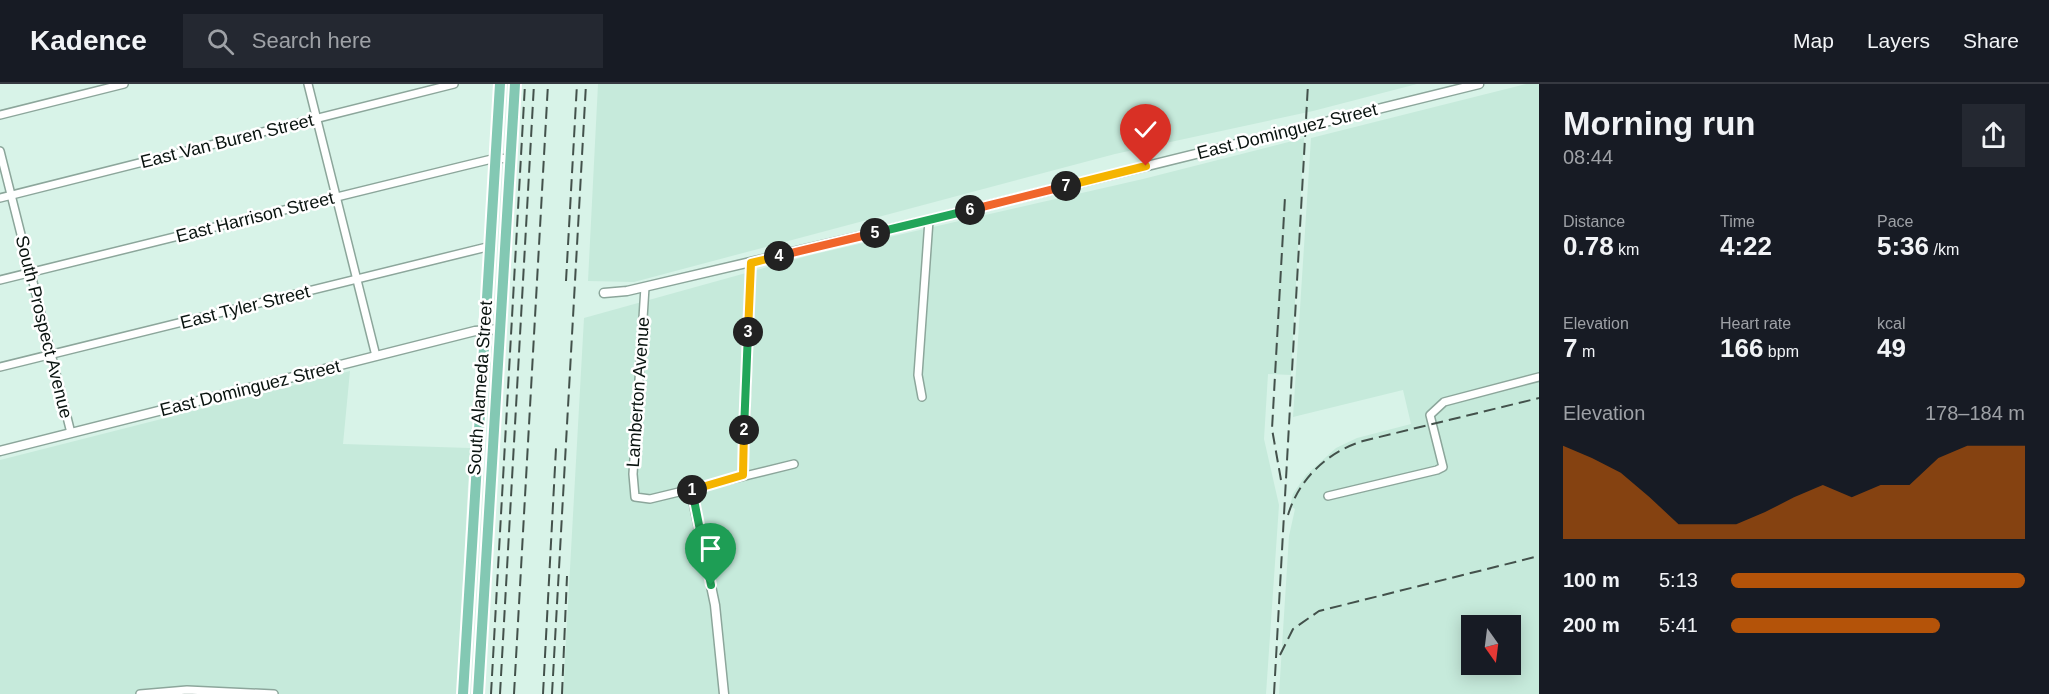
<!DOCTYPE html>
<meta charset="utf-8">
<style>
body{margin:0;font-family:Helvetica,sans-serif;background:#242831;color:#f1f3f6;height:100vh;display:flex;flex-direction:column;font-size:22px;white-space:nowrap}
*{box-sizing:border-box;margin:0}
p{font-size:20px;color:#9ea1a6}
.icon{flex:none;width:33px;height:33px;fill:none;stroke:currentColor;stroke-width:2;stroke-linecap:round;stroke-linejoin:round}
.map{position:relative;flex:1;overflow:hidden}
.side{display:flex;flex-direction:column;background:#171b24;width:510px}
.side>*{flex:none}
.needle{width:39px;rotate:166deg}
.controls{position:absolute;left:1461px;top:531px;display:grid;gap:12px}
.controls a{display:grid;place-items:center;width:60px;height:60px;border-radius:0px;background:#171b24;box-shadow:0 3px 15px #0003;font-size:30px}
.pin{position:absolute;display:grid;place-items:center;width:51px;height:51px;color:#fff;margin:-62px -26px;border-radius:50% 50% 50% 0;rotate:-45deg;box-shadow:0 0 6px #0007}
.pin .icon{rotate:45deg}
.km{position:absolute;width:30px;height:30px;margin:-15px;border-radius:50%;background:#222;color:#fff;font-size:16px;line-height:30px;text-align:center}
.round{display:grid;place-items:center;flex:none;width:63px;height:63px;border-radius:0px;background:#242831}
.head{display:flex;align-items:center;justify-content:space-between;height:102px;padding:0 24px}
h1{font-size:33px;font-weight:700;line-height:45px}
.metrics{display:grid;grid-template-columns:repeat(3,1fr);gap:9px;height:102px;padding:6px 24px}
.metrics div{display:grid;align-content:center}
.metrics b{font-size:26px;font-weight:700}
.metrics small{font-size:16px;font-weight:400}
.metrics p{font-size:16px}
.chart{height:168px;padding:12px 24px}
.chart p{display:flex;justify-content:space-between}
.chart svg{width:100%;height:108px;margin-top:6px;fill:#b45309;opacity:.7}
ul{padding:0 24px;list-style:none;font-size:20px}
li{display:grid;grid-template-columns:96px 72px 1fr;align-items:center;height:45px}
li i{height:15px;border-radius:8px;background:#b45309}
header{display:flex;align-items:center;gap:36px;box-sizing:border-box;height:84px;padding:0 30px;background:#171b24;border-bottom:2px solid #363941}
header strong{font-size:28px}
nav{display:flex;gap:33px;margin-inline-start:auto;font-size:21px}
.search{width:420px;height:54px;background:#242831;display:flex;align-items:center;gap:15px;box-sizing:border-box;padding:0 21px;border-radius:0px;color:#9ea1a6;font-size:22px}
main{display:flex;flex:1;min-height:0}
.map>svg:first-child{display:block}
.built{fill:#c6eadb;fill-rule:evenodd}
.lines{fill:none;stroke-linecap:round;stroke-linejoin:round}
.minor-casing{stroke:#8ca69b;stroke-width:10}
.tertiary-casing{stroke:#8ca69b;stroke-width:11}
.primary-casing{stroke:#fff;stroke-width:14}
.minor{stroke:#fff;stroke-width:7}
.tertiary{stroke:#fff;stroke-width:8}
.primary{stroke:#83c8b3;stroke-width:10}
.rail{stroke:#43514b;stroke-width:2;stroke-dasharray:12 6;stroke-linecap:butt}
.split-1-casing{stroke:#fff;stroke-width:12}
.split-2-casing{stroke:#fff;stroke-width:12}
.split-3-casing{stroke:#fff;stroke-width:12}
.split-4-casing{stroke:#fff;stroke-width:12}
.split-5-casing{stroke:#fff;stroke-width:12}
.split-6-casing{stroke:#fff;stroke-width:12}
.split-7-casing{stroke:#fff;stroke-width:12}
.split-8-casing{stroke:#fff;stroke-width:12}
.split-1{stroke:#22a559;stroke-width:8}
.split-2{stroke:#f5b400;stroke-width:8}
.split-3{stroke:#22a559;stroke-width:8}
.split-4{stroke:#f5b400;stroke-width:8}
.split-5{stroke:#f0652b;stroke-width:8}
.split-6{stroke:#22a559;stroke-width:8}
.split-7{stroke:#f0652b;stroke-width:8}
.split-8{stroke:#f5b400;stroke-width:8}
.labels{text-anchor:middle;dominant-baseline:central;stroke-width:5;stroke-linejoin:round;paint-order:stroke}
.street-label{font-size:18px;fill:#09130f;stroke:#fff}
</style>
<header>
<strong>Kadence</strong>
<div class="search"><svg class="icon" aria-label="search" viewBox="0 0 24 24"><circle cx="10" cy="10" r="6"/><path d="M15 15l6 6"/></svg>Search here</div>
<nav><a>Map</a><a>Layers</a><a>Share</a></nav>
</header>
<main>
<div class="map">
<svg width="1539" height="610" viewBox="0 0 1539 610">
<rect width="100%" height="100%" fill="#d8f3e8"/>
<g class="built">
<polygon points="598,0 1417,0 1313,27 1115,70 634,198 588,197"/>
<path d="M1526,0H1539V610H1279L1289,452L1295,425L1290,422L1293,410L1306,391L1336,364L1357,354L1411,340L1403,306L1293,333L1311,54ZM1472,542H1510V580H1472Z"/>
<polygon points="1304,54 1291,291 1268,290 1264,355 1279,421 1266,610 563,610 584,234 811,171 1143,95"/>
<polygon points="350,287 343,360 470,364 457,610 0,610 0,376"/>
</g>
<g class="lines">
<defs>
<g id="minor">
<polyline points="308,0 376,272"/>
<polyline points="0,31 124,0"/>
<polyline points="0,67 71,349"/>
<polyline points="0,114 454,0"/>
<polyline points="0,196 463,82 496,74 511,75"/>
<polyline points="645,203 633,390 635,413 650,415 794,380"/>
<polyline points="0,283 491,162"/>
<polyline points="922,313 918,291 929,136"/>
<polyline points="743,391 751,179"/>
<polyline points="1328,412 1437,386 1443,383 1430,331 1444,318 1539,293"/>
<polyline points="140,610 187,606 274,610"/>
</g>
<g id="tertiary">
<polyline points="604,209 627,207 929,136 1479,0"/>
<polyline points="0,367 475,247 500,245"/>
<polyline points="691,406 715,521 724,610"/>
</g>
<g id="primary">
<polyline points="463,610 500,0"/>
<polyline points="478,610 515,0"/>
</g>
</defs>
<use href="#minor" class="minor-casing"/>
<use href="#tertiary" class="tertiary-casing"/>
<use href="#primary" class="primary-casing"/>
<use href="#minor" class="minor"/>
<use href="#tertiary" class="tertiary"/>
<use href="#primary" class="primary"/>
<g class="rail">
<polyline points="566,197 577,0"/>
<polyline points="1281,396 1272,345 1285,113"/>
<path d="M1288,431C1299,395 1327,368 1363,357L1539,314"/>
<polyline points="1280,571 1293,545 1319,527 1539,472"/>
<polyline points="491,610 525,0"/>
<polyline points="500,610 534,0"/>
<polyline points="514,610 548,0"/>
<polyline points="543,610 556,364"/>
<polyline points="552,610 586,0"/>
<polyline points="562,610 567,492"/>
<polyline points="1274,610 1308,0"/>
</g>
</g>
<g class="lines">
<defs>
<polyline id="split-1" points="692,406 711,501"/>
<polyline id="split-2" points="692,406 743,391 744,346"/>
<polyline id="split-3" points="744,346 748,248"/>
<polyline id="split-4" points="748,248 751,179 779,172"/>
<polyline id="split-5" points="779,172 875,149"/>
<polyline id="split-6" points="875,149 970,126"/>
<polyline id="split-7" points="970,126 1066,102"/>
<polyline id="split-8" points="1066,102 1146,82"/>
</defs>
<use href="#split-1" class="split-1-casing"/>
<use href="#split-2" class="split-2-casing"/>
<use href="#split-3" class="split-3-casing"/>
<use href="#split-4" class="split-4-casing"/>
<use href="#split-5" class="split-5-casing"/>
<use href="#split-6" class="split-6-casing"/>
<use href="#split-7" class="split-7-casing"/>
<use href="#split-8" class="split-8-casing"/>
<use href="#split-1" class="split-1"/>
<use href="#split-2" class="split-2"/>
<use href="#split-3" class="split-3"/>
<use href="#split-4" class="split-4"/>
<use href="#split-5" class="split-5"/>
<use href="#split-6" class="split-6"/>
<use href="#split-7" class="split-7"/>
<use href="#split-8" class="split-8"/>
</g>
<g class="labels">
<g class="street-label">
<text transform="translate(1287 47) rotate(-14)">East Dominguez Street</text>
<text transform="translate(227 57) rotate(-14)">East Van Buren Street</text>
<text transform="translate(255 133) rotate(-14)">East Harrison Street</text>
<text transform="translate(245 223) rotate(-14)">East Tyler Street</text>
<text transform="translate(44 243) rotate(76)">South Prospect Avenue</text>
<text transform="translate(250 304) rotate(-14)">East Dominguez Street</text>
<text transform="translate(480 304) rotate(-86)">South Alameda Street</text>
<text transform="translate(638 308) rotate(-86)">Lamberton Avenue</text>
</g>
</g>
</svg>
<div class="controls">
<a><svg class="needle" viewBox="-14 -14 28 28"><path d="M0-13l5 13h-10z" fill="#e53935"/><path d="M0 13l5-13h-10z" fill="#9ea1a6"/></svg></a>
</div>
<div class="pin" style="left:711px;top:501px;background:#1e9e55"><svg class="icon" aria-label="arrive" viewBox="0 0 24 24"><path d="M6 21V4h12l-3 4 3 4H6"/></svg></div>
<div class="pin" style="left:1146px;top:82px;background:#d93025"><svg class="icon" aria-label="check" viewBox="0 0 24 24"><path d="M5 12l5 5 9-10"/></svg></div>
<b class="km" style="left:692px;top:406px">1</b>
<b class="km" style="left:744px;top:346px">2</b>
<b class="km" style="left:748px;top:248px">3</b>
<b class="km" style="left:779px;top:172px">4</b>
<b class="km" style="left:875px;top:149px">5</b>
<b class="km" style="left:970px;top:126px">6</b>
<b class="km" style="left:1066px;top:102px">7</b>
</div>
<section class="side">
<div class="head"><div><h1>Morning run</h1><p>08:44</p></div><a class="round"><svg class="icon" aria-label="share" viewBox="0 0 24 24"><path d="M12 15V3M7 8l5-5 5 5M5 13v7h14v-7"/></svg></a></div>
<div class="metrics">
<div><p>Distance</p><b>0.78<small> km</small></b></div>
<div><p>Time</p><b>4:22</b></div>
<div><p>Pace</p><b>5:36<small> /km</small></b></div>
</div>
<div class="metrics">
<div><p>Elevation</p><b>7<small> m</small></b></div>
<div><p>Heart rate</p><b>166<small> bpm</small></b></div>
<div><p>kcal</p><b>49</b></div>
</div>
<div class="chart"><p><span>Elevation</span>178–184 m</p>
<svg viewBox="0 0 160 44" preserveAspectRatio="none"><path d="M0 44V6L10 11L20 17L30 27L40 38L50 38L60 38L70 33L80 27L90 22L100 27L110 22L120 22L130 11L140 6L150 6L160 6V44z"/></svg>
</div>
<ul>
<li><b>100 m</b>5:13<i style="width:100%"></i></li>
<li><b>200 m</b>5:41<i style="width:71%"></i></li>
</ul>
</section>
</main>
